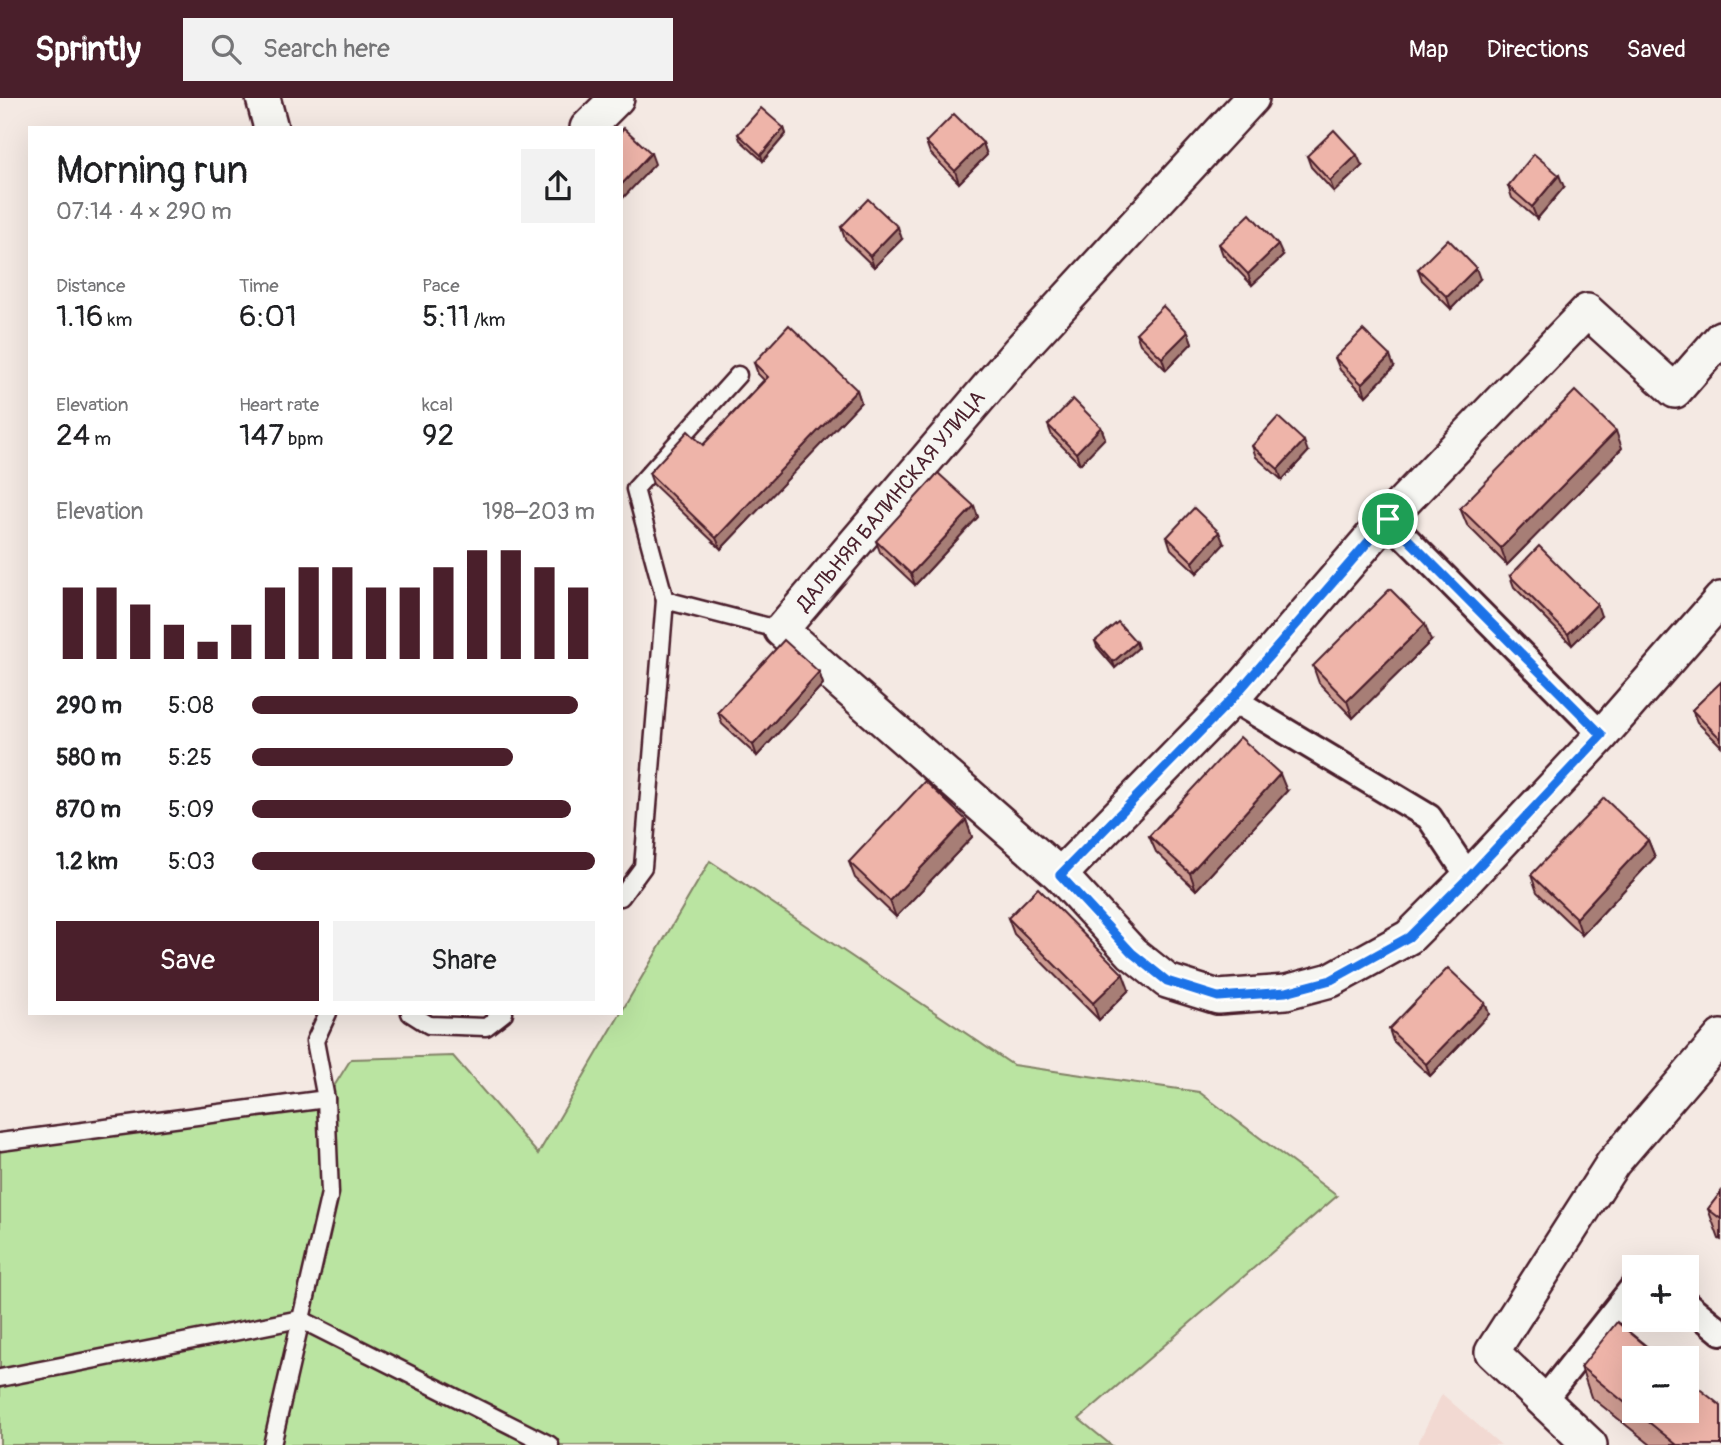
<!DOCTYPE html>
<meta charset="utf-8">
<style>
body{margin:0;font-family:Pangolin,sans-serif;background:#f2f2f2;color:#202124;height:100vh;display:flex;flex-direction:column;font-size:26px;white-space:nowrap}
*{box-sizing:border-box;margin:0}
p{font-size:23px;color:#757577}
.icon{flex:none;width:38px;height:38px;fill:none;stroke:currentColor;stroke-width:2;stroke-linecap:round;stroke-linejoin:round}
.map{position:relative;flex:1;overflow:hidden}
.details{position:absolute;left:28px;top:28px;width:595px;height:889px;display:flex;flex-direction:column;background:#fff;border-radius:0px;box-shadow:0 7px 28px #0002}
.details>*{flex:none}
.buttons{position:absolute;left:1622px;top:1157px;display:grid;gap:14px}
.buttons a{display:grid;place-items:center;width:77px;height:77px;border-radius:0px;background:#fff;box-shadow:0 7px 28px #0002;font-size:35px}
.pin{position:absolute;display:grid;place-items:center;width:60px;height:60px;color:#fff;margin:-30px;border:4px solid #fff;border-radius:50%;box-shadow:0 2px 7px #0007}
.round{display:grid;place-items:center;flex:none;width:74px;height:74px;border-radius:0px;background:#f2f2f2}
.headline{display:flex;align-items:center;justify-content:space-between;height:119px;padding:0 28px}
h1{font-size:38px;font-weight:600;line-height:52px}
.metrics{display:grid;grid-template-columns:repeat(3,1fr);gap:10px;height:119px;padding:7px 28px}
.metrics div{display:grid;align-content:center}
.metrics b{font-size:30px;font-weight:600}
.metrics small{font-size:19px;font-weight:400}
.metrics p{font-size:19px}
.chart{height:196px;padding:14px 28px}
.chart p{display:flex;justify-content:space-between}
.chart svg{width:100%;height:126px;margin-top:7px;stroke:#4a1f2b;stroke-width:6}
.action{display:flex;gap:14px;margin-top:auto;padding:14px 28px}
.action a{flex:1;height:80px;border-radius:0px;background:#4a1f2b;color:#fff;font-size:28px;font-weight:600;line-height:80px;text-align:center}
.action a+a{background:#f2f2f2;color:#202124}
ul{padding:0 28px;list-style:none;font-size:23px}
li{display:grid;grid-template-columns:112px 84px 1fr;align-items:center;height:52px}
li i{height:18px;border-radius:9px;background:#4a1f2b}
header{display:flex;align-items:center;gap:42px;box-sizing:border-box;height:98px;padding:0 35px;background:#4a1f2b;color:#fff}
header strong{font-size:33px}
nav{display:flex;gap:38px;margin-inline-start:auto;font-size:24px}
.search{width:490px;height:63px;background:#f2f2f2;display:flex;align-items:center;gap:18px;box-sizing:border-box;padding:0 24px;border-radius:0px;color:#757577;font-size:26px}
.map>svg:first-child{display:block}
.built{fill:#f2d9d2}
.green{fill:#bae4a1;stroke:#828266;stroke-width:2}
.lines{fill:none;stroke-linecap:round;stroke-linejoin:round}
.service-casing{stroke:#4a1f2b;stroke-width:21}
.pedestrian-casing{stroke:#4a1f2b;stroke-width:30}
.minor-casing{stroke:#4a1f2b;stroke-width:38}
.service{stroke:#f6f6f2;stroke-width:16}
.pedestrian{stroke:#f6f6f2;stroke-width:24}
.minor{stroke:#f6f6f2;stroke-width:33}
.wall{fill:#cd9b91;stroke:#4a1f2b;stroke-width:2}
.shaded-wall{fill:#a77e76;stroke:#4a1f2b;stroke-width:2}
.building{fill:#eeb4a9;stroke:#4a1f2b;stroke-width:2}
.route-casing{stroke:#fff;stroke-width:14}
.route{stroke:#1a73e8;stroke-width:9}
.labels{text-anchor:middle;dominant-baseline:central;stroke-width:6;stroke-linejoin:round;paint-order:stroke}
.street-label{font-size:21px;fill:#4a1f2b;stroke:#f6f6f2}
</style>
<header>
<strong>Sprintly</strong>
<div class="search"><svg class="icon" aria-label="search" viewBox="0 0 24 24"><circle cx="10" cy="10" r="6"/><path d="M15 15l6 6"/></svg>Search here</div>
<nav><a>Map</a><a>Directions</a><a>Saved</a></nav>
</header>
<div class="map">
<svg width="1721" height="1347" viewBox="0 0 1721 1347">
<rect width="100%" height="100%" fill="#f4e9e3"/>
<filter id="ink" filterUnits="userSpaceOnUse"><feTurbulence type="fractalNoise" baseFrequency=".0143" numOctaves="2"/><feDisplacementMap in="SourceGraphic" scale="14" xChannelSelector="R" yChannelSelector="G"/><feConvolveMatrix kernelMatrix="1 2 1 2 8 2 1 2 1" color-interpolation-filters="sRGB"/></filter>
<g filter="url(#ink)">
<polygon class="built" points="1442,1296 1501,1347 1417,1347"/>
<polygon class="green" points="710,763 1013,967 1199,994 1337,1098 1079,1321 1111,1347 0,1347 0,1044 326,1001 351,961 453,958 538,1056"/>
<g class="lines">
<defs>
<g id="service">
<polyline points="665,502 635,391 738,277"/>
<polyline points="621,799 643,769 665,502 781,532"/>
<polyline points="410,915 429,927 486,929 504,915"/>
<polyline points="0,1044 326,1001 315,943 328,915"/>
<polyline points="0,1280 300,1221 550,1347"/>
<polyline points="272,1347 330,1095 326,1001"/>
</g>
<g id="pedestrian">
<polyline points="1387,421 1602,637"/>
<polyline points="1232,601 1429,719 1469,779"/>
<polyline points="1687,1206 1721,1234"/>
<polyline points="1543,1303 1634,1188"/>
</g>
<g id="minor">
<polyline points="263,0 271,30"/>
<polyline points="1252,0 1019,253 781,532 1060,777 1132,855 1167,883 1218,899 1286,894 1331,882 1409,839 1469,779 1602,637 1721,501"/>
<polyline points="587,30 617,0"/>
<polyline points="1060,777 1232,601 1387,421 1587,213 1675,293 1721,240"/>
<polyline points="1590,1347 1492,1254 1613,1065 1721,939"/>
</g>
</defs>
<use href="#service" class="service-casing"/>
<use href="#pedestrian" class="pedestrian-casing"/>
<use href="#minor" class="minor-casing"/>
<use href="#service" class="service"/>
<use href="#pedestrian" class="pedestrian"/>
<use href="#minor" class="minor"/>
</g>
<g class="wall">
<polygon points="784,30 786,36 763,63 740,42 738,36"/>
<polygon points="926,44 983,45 987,57 959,85 930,55"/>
<polygon points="1307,58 1362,68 1334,94 1311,69"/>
<polygon points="1508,88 1564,89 1537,121 1512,100"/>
<polygon points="841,129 902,141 874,169 845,141"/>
<polygon points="1219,146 1283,158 1252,187 1223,157"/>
<polygon points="1418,171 1480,181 1451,211 1422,182"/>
<polygon points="1188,234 1192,245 1166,272 1140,246 1136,235"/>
<polygon points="1335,260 1394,269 1366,298 1340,272"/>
<polygon points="754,265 857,292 861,304 721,451 653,386 649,375 703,347 764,282 758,276"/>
<polygon points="1048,327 1101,329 1105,340 1080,366 1052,338"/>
<polygon points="1252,348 1308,354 1282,382 1256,359"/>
<polygon points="1622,350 1507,467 1467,427 1460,410"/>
<polygon points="974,408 978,419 915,487 880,454 876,443"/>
<polygon points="1167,439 1224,446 1197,475 1171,451"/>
<polygon points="1510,478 1601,518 1572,547 1514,489"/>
<polygon points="1095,543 1136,544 1138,550 1115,570 1097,549"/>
<polygon points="1431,543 1353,620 1319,585 1313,568"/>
<polygon points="819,574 823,586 757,658 722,626 718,614"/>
<polygon points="1721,584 1721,648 1697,624 1692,612"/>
<polygon points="1287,693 1196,792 1156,754 1149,738"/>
<polygon points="966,722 972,739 896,819 855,780 849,764"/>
<polygon points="1648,742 1655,759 1582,837 1537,794 1531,777"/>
<polygon points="1008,820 1129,892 1099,922 1014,836"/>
<polygon points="1485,905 1489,916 1430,978 1393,943 1389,931"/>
<polygon points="1721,1094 1721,1142 1719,1141 1708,1111"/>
<polygon points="1581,1269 1721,1347 1651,1347 1591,1299"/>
</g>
<g class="shaded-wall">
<polygon points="784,30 786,36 763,63 761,57"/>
<polygon points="983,45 987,57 959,85 955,73"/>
<polygon points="651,55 655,66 622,101 621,98 621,87"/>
<polygon points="1357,57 1362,68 1334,94 1330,83"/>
<polygon points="1559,77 1564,89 1537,121 1532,109"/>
<polygon points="898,129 902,141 874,169 870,158"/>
<polygon points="1278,147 1283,158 1252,187 1248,176"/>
<polygon points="1476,170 1480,181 1451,211 1447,199"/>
<polygon points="1188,234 1192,245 1166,272 1162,260"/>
<polygon points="1390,258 1394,269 1366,298 1362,286"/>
<polygon points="857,292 861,304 721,451 716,440"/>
<polygon points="1101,329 1105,340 1080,366 1076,355"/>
<polygon points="1616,333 1622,350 1507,467 1501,450"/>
<polygon points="1304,343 1308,354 1282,382 1278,371"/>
<polygon points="974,408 978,419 915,487 911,476"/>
<polygon points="1219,434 1224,446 1197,475 1193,464"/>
<polygon points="1597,506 1601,518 1572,547 1568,536"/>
<polygon points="1425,526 1431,543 1353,620 1347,603"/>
<polygon points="1136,544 1138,550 1115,570 1113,564"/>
<polygon points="819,574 823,586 757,658 753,647"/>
<polygon points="1280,676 1287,693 1196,792 1190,775"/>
<polygon points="966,722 972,739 896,819 890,803"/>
<polygon points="1648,742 1655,759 1582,837 1576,820"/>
<polygon points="1123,876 1129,892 1099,922 1093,905"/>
<polygon points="1485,905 1489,916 1430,978 1426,966"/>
</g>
<g class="building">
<polygon points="761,10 784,30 761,57 738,36"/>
<polygon points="954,16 983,45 955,73 926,44"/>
<polygon points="624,30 651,55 621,87 621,33"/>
<polygon points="1334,32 1357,57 1330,83 1307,58"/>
<polygon points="1534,56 1559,77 1532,109 1508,88"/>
<polygon points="868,101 898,129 870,158 841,129"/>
<polygon points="1250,116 1278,147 1248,176 1219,146"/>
<polygon points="1448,141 1476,170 1447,199 1418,171"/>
<polygon points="1163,208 1188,234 1162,260 1136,235"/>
<polygon points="789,227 857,292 716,440 649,375 688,333 703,347 768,279 754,265"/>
<polygon points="1363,232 1390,258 1362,286 1335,260"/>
<polygon points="1575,293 1616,333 1501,450 1460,410"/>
<polygon points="1073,301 1101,329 1076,355 1048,327"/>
<polygon points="1278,319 1304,343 1278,371 1252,348"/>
<polygon points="938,375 974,408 911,476 876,443"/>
<polygon points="1194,410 1219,434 1193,464 1167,439"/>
<polygon points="1539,448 1597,506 1568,536 1510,478"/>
<polygon points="1390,491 1425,526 1347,603 1313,568"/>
<polygon points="1118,524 1136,544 1113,564 1095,543"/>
<polygon points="784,542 819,574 753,647 718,614"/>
<polygon points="1721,584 1721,641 1692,612"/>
<polygon points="1240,639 1280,676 1190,775 1149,738"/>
<polygon points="925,683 966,722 890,803 849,764"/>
<polygon points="1604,700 1648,742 1576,820 1531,777"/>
<polygon points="1038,790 1123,876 1093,905 1008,820"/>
<polygon points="1448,870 1485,905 1426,966 1389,931"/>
<polygon points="1721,1094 1721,1121 1708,1111"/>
<polygon points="1617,1224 1661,1260 1634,1260 1634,1312 1687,1312 1687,1281 1721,1308 1721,1347 1677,1347 1581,1269"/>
</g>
</g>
<g class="lines" filter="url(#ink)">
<defs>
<polygon id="route" points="1388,421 1602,637 1469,779 1409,839 1331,882 1286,894 1218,899 1167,883 1132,855 1060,777 1232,601"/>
</defs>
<use href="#route" class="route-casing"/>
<use href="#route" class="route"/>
</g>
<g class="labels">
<g class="street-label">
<text transform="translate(891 403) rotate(-50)">ДАЛЬНЯЯ БАЛИНСКАЯ УЛИЦА</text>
</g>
</g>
</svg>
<div class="buttons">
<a>+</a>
<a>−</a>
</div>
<div class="pin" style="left:1388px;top:421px;background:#1e9e55"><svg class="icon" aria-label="arrive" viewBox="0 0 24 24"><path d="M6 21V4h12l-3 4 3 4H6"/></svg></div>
<section class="details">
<div class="headline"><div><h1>Morning run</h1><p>07:14 · 4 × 290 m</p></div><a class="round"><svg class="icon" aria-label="share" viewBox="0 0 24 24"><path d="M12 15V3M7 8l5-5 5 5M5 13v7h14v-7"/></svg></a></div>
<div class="metrics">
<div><p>Distance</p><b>1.16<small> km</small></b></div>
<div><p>Time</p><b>6:01</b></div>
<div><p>Pace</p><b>5:11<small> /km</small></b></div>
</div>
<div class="metrics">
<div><p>Elevation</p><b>24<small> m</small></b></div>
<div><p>Heart rate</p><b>147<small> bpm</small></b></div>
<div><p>kcal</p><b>92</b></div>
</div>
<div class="chart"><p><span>Elevation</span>198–203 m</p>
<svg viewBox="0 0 160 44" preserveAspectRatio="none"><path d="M5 44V19M15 44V19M25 44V25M35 44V32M45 44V38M55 44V32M65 44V19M75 44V12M85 44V12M95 44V19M105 44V19M115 44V12M125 44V6M135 44V6M145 44V12M155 44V19"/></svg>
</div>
<ul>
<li><b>290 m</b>5:08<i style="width:95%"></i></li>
<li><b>580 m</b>5:25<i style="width:76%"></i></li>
<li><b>870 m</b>5:09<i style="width:93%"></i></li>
<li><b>1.2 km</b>5:03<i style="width:100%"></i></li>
</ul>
<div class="action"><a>Save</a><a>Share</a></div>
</section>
</div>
